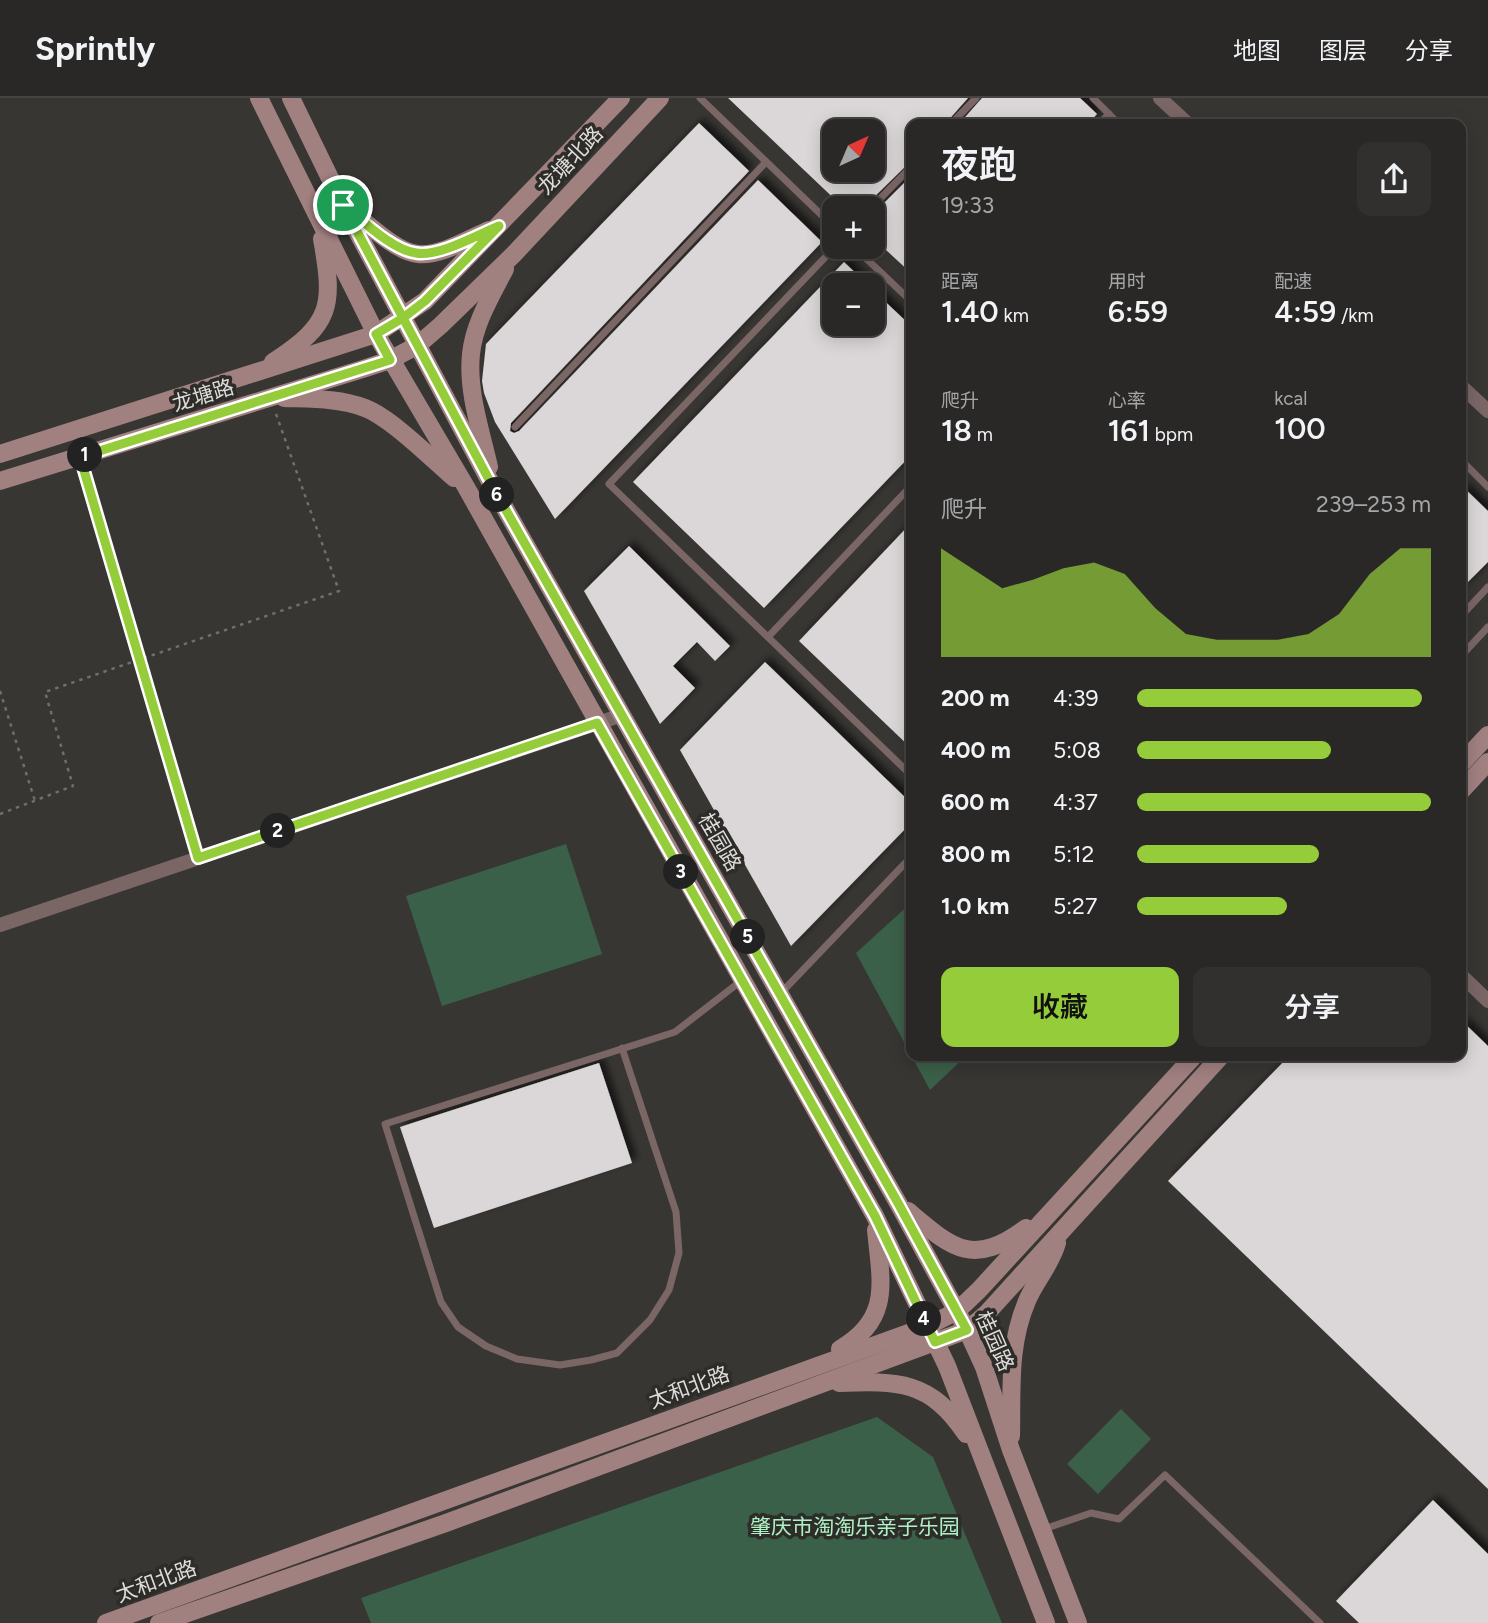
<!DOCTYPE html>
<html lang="zh">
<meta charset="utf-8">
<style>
body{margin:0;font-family:Figtree,"Noto Sans SC",sans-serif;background:#31302e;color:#f1f3f6;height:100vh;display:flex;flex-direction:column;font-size:26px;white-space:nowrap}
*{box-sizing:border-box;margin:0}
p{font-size:23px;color:#a5a6a7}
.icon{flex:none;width:38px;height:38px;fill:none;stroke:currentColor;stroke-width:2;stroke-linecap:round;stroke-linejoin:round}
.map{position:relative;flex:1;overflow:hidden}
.details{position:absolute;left:906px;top:21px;width:560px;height:942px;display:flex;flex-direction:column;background:#292826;border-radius:14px;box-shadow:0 4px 18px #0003,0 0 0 2px #454443}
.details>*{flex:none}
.needle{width:46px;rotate:44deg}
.tools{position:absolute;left:822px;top:21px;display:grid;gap:14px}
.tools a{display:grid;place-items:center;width:63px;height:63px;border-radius:14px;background:#292826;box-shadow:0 4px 18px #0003,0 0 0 2px #454443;font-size:35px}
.pin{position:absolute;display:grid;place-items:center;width:60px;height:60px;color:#fff;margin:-30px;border:4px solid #fff;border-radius:50%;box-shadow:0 2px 7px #0007}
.km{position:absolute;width:35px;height:35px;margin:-18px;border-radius:50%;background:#222;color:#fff;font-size:19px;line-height:35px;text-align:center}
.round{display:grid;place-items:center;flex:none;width:74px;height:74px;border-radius:14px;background:#31302e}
.head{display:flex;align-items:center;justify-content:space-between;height:119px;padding:0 35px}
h1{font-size:38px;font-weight:600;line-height:52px}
.figures{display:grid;grid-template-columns:repeat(3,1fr);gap:10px;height:119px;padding:7px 35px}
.figures div{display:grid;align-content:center}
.figures b{font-size:30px;font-weight:600}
.figures small{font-size:19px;font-weight:400}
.figures p{font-size:19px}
.chart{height:196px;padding:14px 35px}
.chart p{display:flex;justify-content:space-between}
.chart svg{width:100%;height:126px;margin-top:7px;fill:#95cc3a;opacity:.7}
.primary-button{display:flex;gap:14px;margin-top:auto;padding:14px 35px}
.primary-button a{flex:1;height:80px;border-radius:14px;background:#95cc3a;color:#111;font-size:28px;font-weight:600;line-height:80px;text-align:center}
.primary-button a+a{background:#31302e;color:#f1f3f6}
ul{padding:0 35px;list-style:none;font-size:23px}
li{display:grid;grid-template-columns:112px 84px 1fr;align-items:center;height:52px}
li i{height:18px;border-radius:9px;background:#95cc3a}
header{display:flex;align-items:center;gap:42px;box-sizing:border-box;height:98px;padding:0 35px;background:#292826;border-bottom:2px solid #454443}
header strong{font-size:33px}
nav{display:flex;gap:38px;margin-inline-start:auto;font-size:24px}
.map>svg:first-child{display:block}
.green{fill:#3b6049}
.building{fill:#dbd6d8;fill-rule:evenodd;filter:url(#shadow)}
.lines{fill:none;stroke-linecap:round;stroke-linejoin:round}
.path{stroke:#6f6e6b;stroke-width:2.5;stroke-dasharray:3.5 5;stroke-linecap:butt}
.lane{stroke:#7b6666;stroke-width:7}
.street{stroke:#7b6666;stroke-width:14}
.secondary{stroke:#a18080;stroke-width:18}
.route-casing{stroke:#fff;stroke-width:14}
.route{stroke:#95cc3a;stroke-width:9}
.labels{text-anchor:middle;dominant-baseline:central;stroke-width:7;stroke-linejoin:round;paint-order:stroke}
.street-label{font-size:21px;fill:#dedddb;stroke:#2d2c29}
.park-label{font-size:21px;fill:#aef1c5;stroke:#2d2c29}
</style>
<header>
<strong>Sprintly</strong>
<nav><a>地图</a><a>图层</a><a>分享</a></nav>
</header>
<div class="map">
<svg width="1488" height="1525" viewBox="0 0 1488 1525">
<defs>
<filter id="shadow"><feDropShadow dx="5" dy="-5" stdDeviation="3.5" flood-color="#0009"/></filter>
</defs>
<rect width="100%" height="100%" fill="#373633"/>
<g class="green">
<polygon points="566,746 602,856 442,908 406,798"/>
<polygon points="912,804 912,957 967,957 930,992 856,855"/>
<polygon points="1121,1311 1151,1341 1098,1396 1067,1366"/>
<polygon points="877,1319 933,1359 1002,1525 371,1525 361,1500"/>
</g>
<g class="building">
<path d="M728,0H968L945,26H912V62L867,106L865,110H844ZM835,33H873V72H835Z"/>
<polygon points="982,0 1080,0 1097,16 1088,26 959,26"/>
<polygon points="699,25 749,73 511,325 510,333 514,335 519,333 758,82 822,144 555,421 495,324 484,295 482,283 486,246"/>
<polygon points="912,77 912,176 873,140 873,116"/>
<polygon points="844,164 868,187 835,187 835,226 873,226 873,192 912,229 912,356 764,510 633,384"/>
<polygon points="1461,387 1488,413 1488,464 1461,491"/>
<polygon points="912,424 912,651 799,543"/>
<polygon points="629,448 730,548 715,563 697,544 673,568 695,590 660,626 584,493"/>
<polygon points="765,564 912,706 912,724 791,848 680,652"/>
<polygon points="1461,922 1488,948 1488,1391 1168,1083 1290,957 1461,957"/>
<polygon points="599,965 632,1065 434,1130 400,1029"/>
<polygon points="1433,1402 1488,1456 1488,1525 1359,1525 1336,1503"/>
</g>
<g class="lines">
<g class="path">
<polyline points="85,375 194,745"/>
<polyline points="0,593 35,703"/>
<polyline points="0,716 73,688 45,594 339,493 276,316"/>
</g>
<g class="lane">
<polyline points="700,0 835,130"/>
<polyline points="1093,0 1119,26"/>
<polyline points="951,26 976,0"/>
<polyline points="1099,26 1109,16"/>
<polyline points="871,110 912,68"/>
<polyline points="835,149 609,386 912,678"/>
<polyline points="854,149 912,204"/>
<polyline points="515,329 766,64"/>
<polyline points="1461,362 1488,389"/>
<polyline points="1461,518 1488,489"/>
<polyline points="768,539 912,387"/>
<polyline points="1461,558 1488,529"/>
<polyline points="780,896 912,758"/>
<polyline points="622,950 676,1114 679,1155 669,1192 650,1222 617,1255 591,1262 560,1267 517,1261 486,1248 458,1229 441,1204 385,1026 675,934 741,883"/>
<polyline points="1044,1431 1091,1415 1119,1421 1165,1377 1320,1525"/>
</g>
<g class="street">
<polyline points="1160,0 1188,26"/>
<polyline points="1461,288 1488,313"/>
<polyline points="0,827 622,617"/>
<polyline points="1461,877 1488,903"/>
</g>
<g class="secondary">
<polyline points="259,0 376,236 466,389 875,1118 947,1268 1046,1525"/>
<polyline points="291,0 343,107 494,391 898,1105 967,1232 984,1269 1011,1352 1078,1525"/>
<path d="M350,112C367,125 396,154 418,156C441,158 468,141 489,132"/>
<path d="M273,264C332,226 334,208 322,141"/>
<path d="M284,300C310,301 339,300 365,310C391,320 431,360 454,380"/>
<polyline points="0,356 376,236 425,203 621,0"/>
<path d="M489,369C481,333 467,293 471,256C474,226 491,198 505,171"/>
<polyline points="0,383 366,270 390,262 418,247 441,227 514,156 660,0"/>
<polyline points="1461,666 1488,637"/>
<polyline points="1461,693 1488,664"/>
<path d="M908,1113C952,1150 972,1170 1026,1130"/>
<path d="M840,1251C892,1221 881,1184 876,1132"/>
<path d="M839,1285C898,1283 930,1282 966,1336"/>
<path d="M1011,1338C1012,1292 1008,1247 1027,1203C1035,1183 1051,1167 1057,1145"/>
<polyline points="106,1525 928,1228 957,1213 979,1192 1195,957"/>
<polyline points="159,1525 446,1425 967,1232 987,1215 1222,957"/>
</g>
</g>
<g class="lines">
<defs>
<path id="route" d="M343,107L403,220L376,236L390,262L80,359L198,760L597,625L875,1118L935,1244L967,1232L898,1105L494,391L403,220L425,203L499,128C477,137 439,159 416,155C392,152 362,122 343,107"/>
</defs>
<use href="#route" class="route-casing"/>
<use href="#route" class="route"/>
</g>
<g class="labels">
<g class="street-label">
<text transform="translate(570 62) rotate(-47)">龙塘北路</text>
<text transform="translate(203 297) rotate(-17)">龙塘路</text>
<text transform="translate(720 744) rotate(60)">桂园路</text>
<text transform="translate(995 1243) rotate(66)">桂园路</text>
<text transform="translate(689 1289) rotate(-20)">太和北路</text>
<text transform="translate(156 1483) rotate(-20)">太和北路</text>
</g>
<g class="park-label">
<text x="855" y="1428">肇庆市淘淘乐亲子乐园</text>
</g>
</g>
</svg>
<div class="tools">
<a><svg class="needle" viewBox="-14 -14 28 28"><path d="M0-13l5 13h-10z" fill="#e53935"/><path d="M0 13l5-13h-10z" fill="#a5a6a7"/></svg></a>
<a>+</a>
<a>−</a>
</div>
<div class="pin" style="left:343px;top:107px;background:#1e9e55"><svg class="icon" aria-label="arrive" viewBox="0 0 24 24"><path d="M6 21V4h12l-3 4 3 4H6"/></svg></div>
<b class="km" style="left:85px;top:357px">1</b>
<b class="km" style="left:278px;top:733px">2</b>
<b class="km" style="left:681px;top:774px">3</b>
<b class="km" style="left:924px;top:1221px">4</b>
<b class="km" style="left:748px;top:839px">5</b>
<b class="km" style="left:497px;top:397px">6</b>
<section class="details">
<div class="head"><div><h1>夜跑</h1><p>19:33</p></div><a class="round"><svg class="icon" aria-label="share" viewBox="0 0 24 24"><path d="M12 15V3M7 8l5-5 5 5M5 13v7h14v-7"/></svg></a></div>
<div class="figures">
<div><p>距离</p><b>1.40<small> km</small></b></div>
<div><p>用时</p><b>6:59</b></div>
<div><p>配速</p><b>4:59<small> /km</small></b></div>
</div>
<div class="figures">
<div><p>爬升</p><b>18<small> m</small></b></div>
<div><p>心率</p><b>161<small> bpm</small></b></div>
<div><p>kcal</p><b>100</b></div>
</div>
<div class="chart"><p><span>爬升</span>239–253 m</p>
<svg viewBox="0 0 160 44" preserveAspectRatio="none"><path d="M0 44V6L10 13L20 20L30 17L40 13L50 11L60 15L70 27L80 36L90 38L100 38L110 38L120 36L130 29L140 15L150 6L160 6V44z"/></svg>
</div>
<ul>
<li><b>200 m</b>4:39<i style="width:97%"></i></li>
<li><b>400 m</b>5:08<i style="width:66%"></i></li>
<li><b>600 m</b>4:37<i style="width:100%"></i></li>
<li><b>800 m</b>5:12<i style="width:62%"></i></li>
<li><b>1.0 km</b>5:27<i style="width:51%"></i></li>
</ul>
<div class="primary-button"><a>收藏</a><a>分享</a></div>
</section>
</div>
